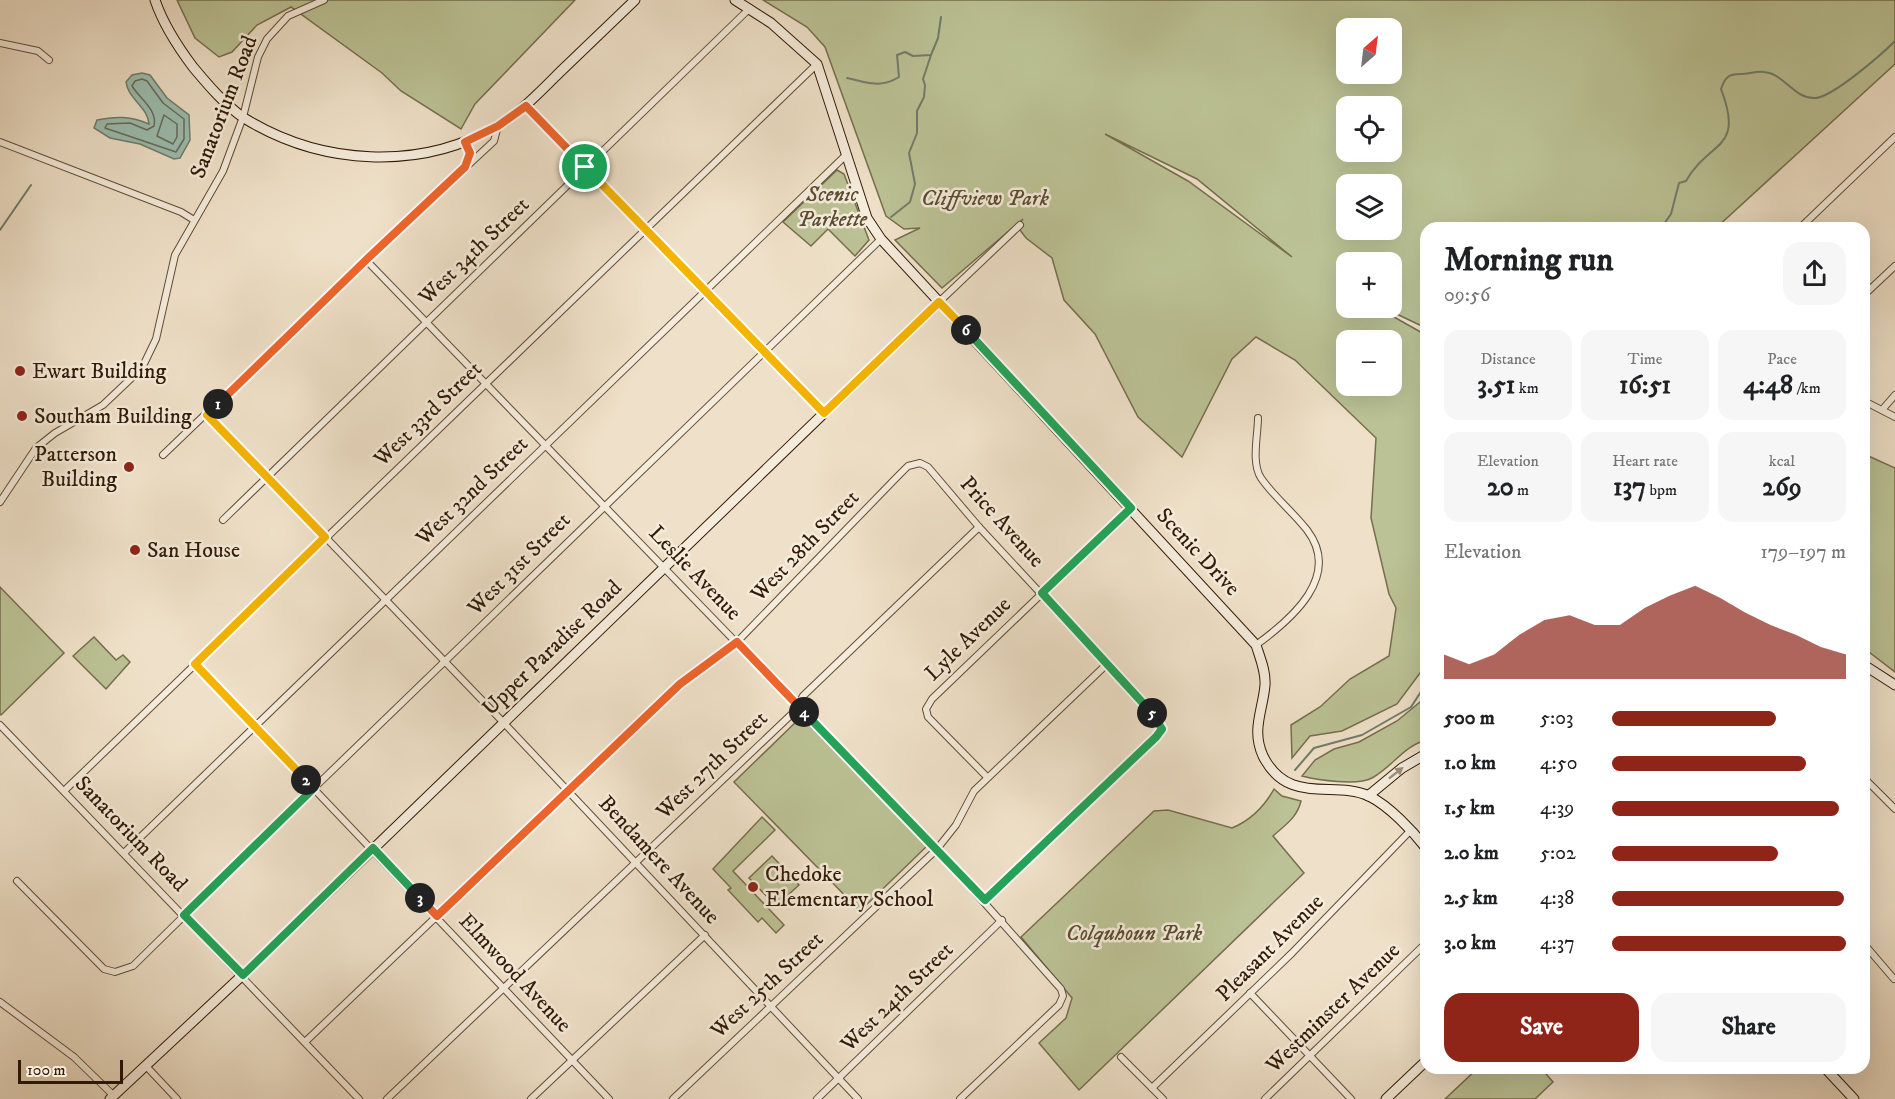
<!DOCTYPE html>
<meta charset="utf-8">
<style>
body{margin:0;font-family:"IM FELL DW Pica",serif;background:#f6f6f6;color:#202124;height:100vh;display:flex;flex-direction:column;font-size:22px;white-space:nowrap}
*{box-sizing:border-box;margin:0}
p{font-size:20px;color:#757577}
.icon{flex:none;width:33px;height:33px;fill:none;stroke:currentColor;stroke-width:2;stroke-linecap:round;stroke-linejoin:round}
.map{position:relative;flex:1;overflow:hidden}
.details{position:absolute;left:1420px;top:222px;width:450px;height:852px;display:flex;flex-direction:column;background:#fff;border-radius:18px;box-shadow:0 6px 24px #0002}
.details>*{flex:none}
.needle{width:39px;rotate:28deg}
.controls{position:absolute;left:1336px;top:18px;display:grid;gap:12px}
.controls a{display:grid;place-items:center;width:66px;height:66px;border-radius:12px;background:#fff;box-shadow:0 6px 24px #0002;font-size:30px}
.scale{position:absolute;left:18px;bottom:15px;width:105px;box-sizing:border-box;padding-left:6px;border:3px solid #311a06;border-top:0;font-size:16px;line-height:21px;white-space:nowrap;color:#311a06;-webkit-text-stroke:4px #f5ecdc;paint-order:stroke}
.pin{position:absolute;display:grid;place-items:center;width:51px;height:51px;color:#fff;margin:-26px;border:3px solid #fff;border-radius:50%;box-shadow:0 2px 6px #0007}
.km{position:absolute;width:30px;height:30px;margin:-15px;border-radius:50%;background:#222;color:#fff;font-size:16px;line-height:30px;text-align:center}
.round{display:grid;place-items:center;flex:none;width:63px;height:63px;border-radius:18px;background:#f6f6f6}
.summary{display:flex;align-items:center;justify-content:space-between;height:102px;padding:0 24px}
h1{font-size:33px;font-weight:700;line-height:45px}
.metrics{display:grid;grid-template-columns:repeat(3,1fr);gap:9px;height:102px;padding:6px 24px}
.metrics div{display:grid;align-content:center;border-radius:15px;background:#f6f6f6;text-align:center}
.metrics b{font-size:26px;font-weight:700}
.metrics small{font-size:16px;font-weight:400}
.metrics p{font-size:16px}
.chart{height:168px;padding:12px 24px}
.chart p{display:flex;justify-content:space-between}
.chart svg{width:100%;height:108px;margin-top:6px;fill:#8f2418;opacity:.7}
.button{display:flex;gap:12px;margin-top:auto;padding:12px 24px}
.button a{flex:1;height:69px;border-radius:18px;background:#8f2418;color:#fff;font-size:24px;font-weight:700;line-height:69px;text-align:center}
.button a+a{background:#f6f6f6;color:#202124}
ul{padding:0 24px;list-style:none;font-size:20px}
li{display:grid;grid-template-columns:96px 72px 1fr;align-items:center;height:45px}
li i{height:15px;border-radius:8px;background:#8f2418}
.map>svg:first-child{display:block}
.green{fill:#bbc295;stroke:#766e4e;stroke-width:1.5;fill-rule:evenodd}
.water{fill:#9bbeb0;stroke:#717c6c;stroke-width:1.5}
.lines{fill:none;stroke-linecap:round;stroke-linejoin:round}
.shore{stroke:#666c5b;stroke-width:1.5}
.stream{stroke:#717c6c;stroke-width:2}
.street-casing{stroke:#604c37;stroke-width:8}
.secondary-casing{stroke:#311a06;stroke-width:11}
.street{stroke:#f5ecdc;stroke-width:6}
.secondary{stroke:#f5ecdc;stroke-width:9}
.oneway{fill:#9d8e7c}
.split-1-casing{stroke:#fff;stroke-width:12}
.split-2-casing{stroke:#fff;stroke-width:12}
.split-3-casing{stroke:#fff;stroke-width:12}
.split-4-casing{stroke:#fff;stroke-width:12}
.split-5-casing{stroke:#fff;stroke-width:12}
.split-6-casing{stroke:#fff;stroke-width:12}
.split-7-casing{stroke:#fff;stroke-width:12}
.split-1{stroke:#f0652b;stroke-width:8}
.split-2{stroke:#f5b400;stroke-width:8}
.split-3{stroke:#22a559;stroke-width:8}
.split-4{stroke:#f0652b;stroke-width:8}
.split-5{stroke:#22a559;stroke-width:8}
.split-6{stroke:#22a559;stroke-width:8}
.split-7{stroke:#f5b400;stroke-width:8}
.poi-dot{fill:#8f2418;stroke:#f5ecdc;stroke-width:2}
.labels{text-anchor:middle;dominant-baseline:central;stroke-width:5;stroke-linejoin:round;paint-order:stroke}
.street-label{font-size:22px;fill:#311a06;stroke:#f5ecdc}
.park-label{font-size:22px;font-style:italic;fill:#5a4c31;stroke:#f5ecdc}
.poi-label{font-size:22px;fill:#311a06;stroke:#f5ecdc;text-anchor:start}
</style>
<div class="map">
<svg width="1895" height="1099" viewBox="0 0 1895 1099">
<rect width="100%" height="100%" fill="#efe1c9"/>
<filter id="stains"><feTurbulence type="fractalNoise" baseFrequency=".00333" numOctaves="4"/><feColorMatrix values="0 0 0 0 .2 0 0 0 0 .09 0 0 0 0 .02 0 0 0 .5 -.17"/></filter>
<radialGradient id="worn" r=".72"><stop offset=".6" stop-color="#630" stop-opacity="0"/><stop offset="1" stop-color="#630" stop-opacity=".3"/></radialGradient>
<g class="green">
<polygon points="177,0 575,0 475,104 461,129 401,91 382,73 291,7 257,25 232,52 219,57 195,38"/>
<path d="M763,0H1895V64L1716,228H1426V328L1384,308H1392V262H1347V308H1378L1426,335V665L1397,704L1342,731L1310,736L1292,758L1291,725L1320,707L1350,679L1389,656L1396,608L1389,594L1371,518L1376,438L1295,360L1256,337L1232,359L1182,457L1138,417L1095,334L1064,300L1052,258L1026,238L1017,226L1023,219L942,288L895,240L920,228L904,229L886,216L825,47L807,27ZM1347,28H1392V74H1347ZM1347,106H1392V152H1347ZM1105,134L1197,179L1292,257L1188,181ZM1347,184H1392V230H1347ZM1347,340H1392V386H1347Z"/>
<polygon points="837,170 844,174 869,240 855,256 828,229 811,246 783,222"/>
<polygon points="1864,454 1895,468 1895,672 1865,649"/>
<polygon points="0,587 64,653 1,715 0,714"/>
<polygon points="94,637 116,660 123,655 130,662 106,689 73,656"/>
<path d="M1426,697V740C1404,746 1392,767 1372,778C1357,786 1318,780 1302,776L1315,760L1334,749L1359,742L1397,721Z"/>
<polygon points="801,717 927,846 860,911 734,782"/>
<path d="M1274,789L1282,796L1301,801C1297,818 1285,825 1273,836L1304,873L1079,1090L1039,1043L1066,1018L1072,998L1021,937L1154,811L1168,810L1232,828C1251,820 1264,807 1274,789Z"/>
<polygon points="762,817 775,830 733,871 784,925 776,933 762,918 758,922 728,890 731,888 713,869"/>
<polygon points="772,856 799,885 776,906 749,878"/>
<polygon points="1478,1068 1541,1068 1553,1082 1535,1099 1445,1099"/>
</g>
<path class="water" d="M142,73L150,75L167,98L189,115L190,140L180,158L174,159L140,144L110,138L94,128L97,120C116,116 131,116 149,124C148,107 128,99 126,82L132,75Z"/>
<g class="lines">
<g class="shore">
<path d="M142,79L147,81L163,103L184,119V139L176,152L105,128L107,124L130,123L147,130L154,126C158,110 139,98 132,86L135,81Z"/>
<polygon points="164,115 177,124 177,137 173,144 157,136"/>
</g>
<g class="stream">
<path d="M847,78C867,82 880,89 899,77L897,55L905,52L913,56L931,55L938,38L941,17"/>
<polyline points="891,217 910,202 915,184 909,153 917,133 917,111 924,97 925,85 923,79 931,55"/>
<path d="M1661,228L1671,214L1679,183L1686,181C1709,140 1745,151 1721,89C1725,77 1729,74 1740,74C1748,74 1756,71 1764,72C1784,73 1794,100 1816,98C1834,96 1882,54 1895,41"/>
<polyline points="0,230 31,185"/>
<polyline points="1295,770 1314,748 1362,735 1411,707 1426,684"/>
</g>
<defs>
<g id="street">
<polyline points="0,43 38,51 49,60"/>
<polyline points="526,106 824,413"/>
<polyline points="0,142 181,212 194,220"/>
<polyline points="465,142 470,153 467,164"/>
<polyline points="1800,228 1895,137"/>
<polyline points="366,260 941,854 1061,989 1063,996 1059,1005 960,1099"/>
<polyline points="1864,295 1895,266"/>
<polyline points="939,302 1020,225"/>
<polyline points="1864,401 1895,417"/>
<polyline points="1882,410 1895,395"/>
<polyline points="208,415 503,722 858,1099"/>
<polyline points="163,455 366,260 494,141 498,126"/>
<polyline points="0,502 36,448 55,433 103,405 142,368 156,339 175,255 223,171 243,117 258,57 267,39 288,16 324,0"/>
<polyline points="223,520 750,8"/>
<path d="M1256,645C1292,619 1342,576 1307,530C1293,512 1274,497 1261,478C1251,463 1258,435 1258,418"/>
<polyline points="195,664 609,1099"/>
<polyline points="0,725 359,1099"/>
<polyline points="987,777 928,717 926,709 932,699 1131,508"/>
<polyline points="1864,778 1895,809"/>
<polyline points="64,791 817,64"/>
<polyline points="124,853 846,155"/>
<polyline points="17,881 104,969 115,972 133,966 314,788 881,239"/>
<polyline points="1864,944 1894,979"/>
<polyline points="1250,993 1351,1099"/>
<polyline points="0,1002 74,1057 114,1096"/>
<polyline points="305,1042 680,684 737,642 897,477 908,466 920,463 928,467 979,527 1159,721 1162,729 985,900"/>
<polyline points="1121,1057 1163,1099"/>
<polyline points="146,1066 177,1099"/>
<polyline points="1152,1088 1292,953 1410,831"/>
<polyline points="387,1099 795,711 803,696 979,527"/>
<polyline points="531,1099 705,935"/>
<polyline points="673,1099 937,849 956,825 974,791 1107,664"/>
<polyline points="817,1099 1002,920"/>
<polyline points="1265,1099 1426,943"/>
</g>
<g id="secondary">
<path d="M155,0C163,24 178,47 193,67C208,85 225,105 244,118C320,165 420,172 499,125C522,111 541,91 560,72C585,48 610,24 635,0"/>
<path d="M735,0L771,23L817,64L867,218L881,239L1256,645C1260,658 1266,671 1265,685C1263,710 1251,730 1263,756C1288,806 1334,780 1369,796C1389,806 1412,830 1426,848"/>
<polyline points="1864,665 1895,685"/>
<polyline points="1368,796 1402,768 1426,754"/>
<polyline points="1825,1068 1854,1099"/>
<polyline points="110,1099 248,970 939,302"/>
<polyline points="1386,1099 1426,1061"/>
</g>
</defs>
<use href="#street" class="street-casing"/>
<use href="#secondary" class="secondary-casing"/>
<use href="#street" class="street"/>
<use href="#secondary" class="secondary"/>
</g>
<defs><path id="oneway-solid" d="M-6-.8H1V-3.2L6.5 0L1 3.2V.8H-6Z" transform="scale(1.5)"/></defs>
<use class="oneway" href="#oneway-solid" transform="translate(1396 773) rotate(-38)"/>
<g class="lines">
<defs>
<polyline id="split-1" points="218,404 366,260 465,167 470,153 465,142 498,126 526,106 585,167"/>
<polyline id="split-2" points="218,404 207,415 325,537 195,664 306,780"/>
<polyline id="split-3" points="306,780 314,788 184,915 243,975 373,848 420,898"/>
<polyline id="split-4" points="420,898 437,916 680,684 737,642 804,712"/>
<polyline id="split-5" points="804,712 985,900 1156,737 1162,729 1152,713"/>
<polyline id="split-6" points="966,330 1131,508 1042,593 1152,713"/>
<polyline id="split-7" points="585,167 824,413 939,302 966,330"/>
</defs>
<use href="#split-1" class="split-1-casing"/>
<use href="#split-2" class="split-2-casing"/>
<use href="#split-3" class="split-3-casing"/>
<use href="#split-4" class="split-4-casing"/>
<use href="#split-5" class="split-5-casing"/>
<use href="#split-6" class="split-6-casing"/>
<use href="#split-7" class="split-7-casing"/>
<use href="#split-1" class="split-1"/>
<use href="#split-2" class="split-2"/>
<use href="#split-3" class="split-3"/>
<use href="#split-4" class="split-4"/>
<use href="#split-5" class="split-5"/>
<use href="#split-6" class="split-6"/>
<use href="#split-7" class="split-7"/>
</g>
<g class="poi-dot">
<circle cx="20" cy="371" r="6"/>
<circle cx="22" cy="416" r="6"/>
<circle cx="129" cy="467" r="6"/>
<circle cx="135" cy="550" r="6"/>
<circle cx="753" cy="887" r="6"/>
</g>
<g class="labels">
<g class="street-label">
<text transform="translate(224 107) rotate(-69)">Sanatorium Road</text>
<text transform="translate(474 251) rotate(-44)">West 34th Street</text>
<text transform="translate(428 414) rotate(-44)">West 33rd Street</text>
<text transform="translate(472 491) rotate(-44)">West 32nd Street</text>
<text transform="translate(1002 522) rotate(48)">Price Avenue</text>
<text transform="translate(805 546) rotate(-46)">West 28th Street</text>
<text transform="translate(1198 552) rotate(47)">Scenic Drive</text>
<text transform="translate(519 564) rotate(-45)">West 31st Street</text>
<text transform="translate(695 573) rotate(46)">Leslie Avenue</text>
<text transform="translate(968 639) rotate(-44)">Lyle Avenue</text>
<text transform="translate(552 648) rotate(-44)">Upper Paradise Road</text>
<text transform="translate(712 765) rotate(-44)">West 27th Street</text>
<text transform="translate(131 834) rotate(46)">Sanatorium Road</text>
<text transform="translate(659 860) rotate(47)">Bendamere Avenue</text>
<text transform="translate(1270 948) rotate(-45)">Pleasant Avenue</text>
<text transform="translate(515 973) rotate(47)">Elmwood Avenue</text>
<text transform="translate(767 985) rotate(-43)">West 25th Street</text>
<text transform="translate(897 997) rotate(-44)">West 24th Street</text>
<text transform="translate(1333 1008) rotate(-44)">Westminster Avenue</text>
</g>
<g class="park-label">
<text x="832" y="194">Scenic<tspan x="832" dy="25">Parkette</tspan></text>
<text x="985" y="198">Cliffview Park</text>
<text x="1134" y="933">Colquhoun Park</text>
</g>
<g class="poi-label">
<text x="32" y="371">Ewart Building</text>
<text x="34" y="416">Southam Building</text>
<text x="117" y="454" text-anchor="end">Patterson<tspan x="117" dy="25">Building</tspan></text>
<text x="147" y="550">San House</text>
<text x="765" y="874">Chedoke<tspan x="765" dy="25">Elementary School</tspan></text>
</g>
</g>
<rect width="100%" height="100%" filter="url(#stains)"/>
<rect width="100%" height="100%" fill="url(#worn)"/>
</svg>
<div class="controls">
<a><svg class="needle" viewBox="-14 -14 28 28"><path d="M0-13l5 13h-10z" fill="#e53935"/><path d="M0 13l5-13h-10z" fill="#757577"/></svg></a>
<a><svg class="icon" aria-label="locate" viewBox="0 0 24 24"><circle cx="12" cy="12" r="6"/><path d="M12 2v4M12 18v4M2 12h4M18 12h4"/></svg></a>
<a><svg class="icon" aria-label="layers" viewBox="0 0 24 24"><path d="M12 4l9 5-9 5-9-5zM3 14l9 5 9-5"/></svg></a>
<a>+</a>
<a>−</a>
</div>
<div class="scale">100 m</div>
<div class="pin" style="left:585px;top:167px;background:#1e9e55"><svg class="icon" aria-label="arrive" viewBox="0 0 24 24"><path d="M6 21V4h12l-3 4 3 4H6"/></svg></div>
<b class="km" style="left:218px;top:404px">1</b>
<b class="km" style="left:306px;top:780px">2</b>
<b class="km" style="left:420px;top:898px">3</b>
<b class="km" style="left:804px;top:712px">4</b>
<b class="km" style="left:1152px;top:713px">5</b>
<b class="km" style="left:966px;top:330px">6</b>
<section class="details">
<div class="summary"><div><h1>Morning run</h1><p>09:56</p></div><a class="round"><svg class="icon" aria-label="share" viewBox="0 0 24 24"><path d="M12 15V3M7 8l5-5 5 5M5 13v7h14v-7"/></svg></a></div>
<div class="metrics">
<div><p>Distance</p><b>3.51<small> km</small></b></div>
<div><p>Time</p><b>16:51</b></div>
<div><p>Pace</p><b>4:48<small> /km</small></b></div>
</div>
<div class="metrics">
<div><p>Elevation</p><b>20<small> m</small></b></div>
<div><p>Heart rate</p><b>137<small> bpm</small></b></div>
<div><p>kcal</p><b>269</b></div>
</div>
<div class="chart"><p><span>Elevation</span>179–197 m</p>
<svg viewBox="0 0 160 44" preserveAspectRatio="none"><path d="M0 44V34L10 38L20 34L30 26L40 20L50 18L60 22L70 22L80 15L90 10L100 6L110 11L120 17L130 22L140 26L150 31L160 34V44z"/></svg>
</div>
<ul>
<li><b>500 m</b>5:03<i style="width:70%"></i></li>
<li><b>1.0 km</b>4:50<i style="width:83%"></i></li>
<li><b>1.5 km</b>4:39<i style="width:97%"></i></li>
<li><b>2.0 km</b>5:02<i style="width:71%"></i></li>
<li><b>2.5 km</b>4:38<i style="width:99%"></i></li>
<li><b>3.0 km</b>4:37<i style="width:100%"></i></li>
</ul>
<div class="button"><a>Save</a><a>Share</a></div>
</section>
</div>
